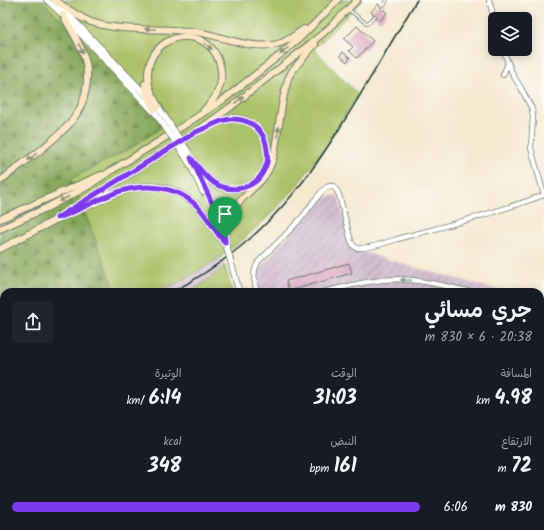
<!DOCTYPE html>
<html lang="ar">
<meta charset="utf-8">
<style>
body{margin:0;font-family:Kalam,"Playpen Sans Arabic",sans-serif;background:#20242c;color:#f1f3f6;direction:rtl;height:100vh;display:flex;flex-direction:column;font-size:15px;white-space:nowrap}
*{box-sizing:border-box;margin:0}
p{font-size:13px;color:#9ea1a6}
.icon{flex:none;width:22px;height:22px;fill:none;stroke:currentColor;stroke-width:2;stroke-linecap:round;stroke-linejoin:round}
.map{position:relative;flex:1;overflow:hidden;direction:ltr}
.sheet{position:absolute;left:0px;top:288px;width:544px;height:242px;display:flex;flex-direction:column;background:#171b24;border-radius:12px 12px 0 0;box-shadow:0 2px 10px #0003;direction:rtl}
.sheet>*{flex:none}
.controls{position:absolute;left:488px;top:12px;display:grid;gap:8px}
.controls a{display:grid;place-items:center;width:44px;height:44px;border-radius:6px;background:#171b24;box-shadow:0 2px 10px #0003;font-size:20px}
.pin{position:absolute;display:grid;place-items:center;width:34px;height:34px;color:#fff;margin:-41px -17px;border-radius:50% 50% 50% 0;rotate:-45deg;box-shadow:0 0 4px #0007}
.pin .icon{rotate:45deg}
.round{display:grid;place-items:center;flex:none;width:42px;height:42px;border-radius:6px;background:#20242c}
.head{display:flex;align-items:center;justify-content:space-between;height:68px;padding:0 12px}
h1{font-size:22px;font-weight:600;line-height:30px}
.figures{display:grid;grid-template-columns:repeat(3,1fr);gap:6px;height:68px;padding:4px 12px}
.figures div{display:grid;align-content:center}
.figures b{font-size:20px;font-weight:600}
.figures small{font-size:11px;font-weight:400}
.figures p{font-size:11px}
ul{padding:0 12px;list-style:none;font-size:13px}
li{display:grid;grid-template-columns:64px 48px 1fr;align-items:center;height:30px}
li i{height:10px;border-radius:5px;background:#7c3aed}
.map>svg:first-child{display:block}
.industrial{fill:url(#industrial-furrows)}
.railway{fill:#d0bdcd}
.grass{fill:#acc267;stroke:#66804e}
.forest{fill:url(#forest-firs);stroke:#547248}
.building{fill:#d7a8bf}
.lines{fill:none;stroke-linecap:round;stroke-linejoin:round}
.service-casing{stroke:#6a796b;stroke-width:3.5}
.minor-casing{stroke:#6a796b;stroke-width:6}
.tertiary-casing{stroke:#6a796b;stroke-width:7}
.secondary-casing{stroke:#6a796b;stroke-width:8}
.service{stroke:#fff;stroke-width:2}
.minor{stroke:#fff;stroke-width:4.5}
.tertiary{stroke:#fff;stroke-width:5.5}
.secondary{stroke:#fbe6c4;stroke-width:6}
.rail{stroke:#1f3d34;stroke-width:1.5}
.tertiary-bridge-casing{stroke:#6a796b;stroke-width:7;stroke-linecap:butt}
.tertiary-bridge{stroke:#fff;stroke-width:5.5}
.oneway{fill:#8d927c}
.oneway2{fill:#8f9e9a}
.route-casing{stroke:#fff;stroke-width:8}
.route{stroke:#7c3aed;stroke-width:5}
</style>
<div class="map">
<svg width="544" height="530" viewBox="0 0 544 530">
<defs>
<pattern id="industrial-furrows" width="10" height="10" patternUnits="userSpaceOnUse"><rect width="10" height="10" fill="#d0bdcd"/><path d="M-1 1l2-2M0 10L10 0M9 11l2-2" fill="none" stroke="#b2a3b1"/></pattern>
<pattern id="forest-firs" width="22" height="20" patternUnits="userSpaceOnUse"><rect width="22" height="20" fill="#89a85c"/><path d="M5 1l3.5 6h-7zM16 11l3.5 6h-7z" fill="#6f8a4d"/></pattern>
</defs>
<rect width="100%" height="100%" fill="#fdfcf7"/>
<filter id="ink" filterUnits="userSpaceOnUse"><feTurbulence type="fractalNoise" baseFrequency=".025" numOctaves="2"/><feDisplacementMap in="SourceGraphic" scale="8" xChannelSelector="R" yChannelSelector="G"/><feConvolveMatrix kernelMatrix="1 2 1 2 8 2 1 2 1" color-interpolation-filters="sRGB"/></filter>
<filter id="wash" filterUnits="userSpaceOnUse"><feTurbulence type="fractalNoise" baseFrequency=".012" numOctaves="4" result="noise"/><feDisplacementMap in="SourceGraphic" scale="16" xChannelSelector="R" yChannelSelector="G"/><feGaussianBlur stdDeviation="0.9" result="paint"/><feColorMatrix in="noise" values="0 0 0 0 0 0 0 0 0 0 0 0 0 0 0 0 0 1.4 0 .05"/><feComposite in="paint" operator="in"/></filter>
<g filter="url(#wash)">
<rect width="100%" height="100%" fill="#f5e9d2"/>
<g class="industrial">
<polygon points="338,195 352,249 410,266 505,292 259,292 255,276 317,199"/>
<polygon points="540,302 544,303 544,530 327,530 326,526 540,526"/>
</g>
<polygon class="railway" points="222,256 225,266 201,285 188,292 161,292 197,272"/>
<g class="grass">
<polygon points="41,0 363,0 314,49 358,95 317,159 292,192 269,216 245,238 222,256 197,272 161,292 116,292 71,179 132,147 162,127 138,97 60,18"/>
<polygon points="225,266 232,292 188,292 201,285"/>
<polygon points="4,360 4,526 300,526 301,530 3,530 0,519 0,362"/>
</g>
<polygon class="forest" points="0,0 41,0 60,18 138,97 162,127 132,147 71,179 116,292 4,292 4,346 0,347"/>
<g id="blocks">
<g class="building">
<polygon points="378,4 387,13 380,21 371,12"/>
<polygon points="357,26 373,41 357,58 349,51 353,47 344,39"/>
<polygon points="343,52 350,58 347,62 340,56"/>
<polygon points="349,263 352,273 289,291 286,281"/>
<polygon points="544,379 544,414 540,415 540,380"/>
<polygon points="267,526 286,526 287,530 268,530"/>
<polygon points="424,526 458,526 459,528 468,526 501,526 502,530 425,530"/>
</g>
</g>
</g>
<g filter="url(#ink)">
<use href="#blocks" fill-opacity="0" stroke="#6a796b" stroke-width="1"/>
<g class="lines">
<defs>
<g id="service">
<polyline points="383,9 387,0"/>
<polyline points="349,10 366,23 369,22 375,16"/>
<polyline points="540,350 544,349"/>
<polyline points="0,398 4,397"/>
<polyline points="0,447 4,461"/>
<polyline points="540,471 544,470"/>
<polyline points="22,526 24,530"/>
<polyline points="386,526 387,530"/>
</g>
<g id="minor">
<polyline points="489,0 495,22"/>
<polyline points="508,63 513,75 521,88 532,109 533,117 531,148 544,195"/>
<polyline points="503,75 508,63 503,49"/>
<path d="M257,292C254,281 252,271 259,261C274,246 289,232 303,216C309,209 319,192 327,187C329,186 330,186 333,186L337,191L339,195L351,241C353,245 354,248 359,248C370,249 393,240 404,237C451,225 498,212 544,195"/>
<path d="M323,292C352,285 382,277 411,280C432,282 452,288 472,292"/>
<polyline points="540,307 544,308"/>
<polyline points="540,316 544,317"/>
<polyline points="328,526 329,530"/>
<polyline points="336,526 337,530"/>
</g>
<g id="tertiary">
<polyline points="47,0 63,15 153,111"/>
<polyline points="60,6 148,97"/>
<polyline points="185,156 191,166 203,192"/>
<polyline points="201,178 214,207 225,238 225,243 227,248"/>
<polyline points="234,273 239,292"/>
<polyline points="305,526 306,530"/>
</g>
<g id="secondary">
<path d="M55,0C67,9 78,17 91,22C125,33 162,27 197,32C222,36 246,48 272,45C284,44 294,36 304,29"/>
<polyline points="145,84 147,96 156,114"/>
<path d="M161,111C155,100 148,89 148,77C147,50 172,30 198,39C219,47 227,74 217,93C214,100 209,105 204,110"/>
<path d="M207,127C217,123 228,117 239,119C263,123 276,152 263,172"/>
<path d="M191,158C196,165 201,172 207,178C221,191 240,193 256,181"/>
<polyline points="191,166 205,181"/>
<path d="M0,181C12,172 24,162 37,153C49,143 61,134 71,122C86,104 91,78 84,56C79,41 70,28 63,15"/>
<path d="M68,215C111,196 153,167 196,205C207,215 212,229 222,239"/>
<polyline points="0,219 101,175"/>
<polyline points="0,229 46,208 85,188 109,172 166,137 223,100 280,55 301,37 338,0"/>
<path d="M225,238C227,229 228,220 233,211C240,197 255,189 264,177C269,170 272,163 274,155L283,99L288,79L292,71L298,64L315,44"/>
<polyline points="0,249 57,219 196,132 232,106 310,44 328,29 357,0"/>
</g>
</defs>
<use href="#service" class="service-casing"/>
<use href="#minor" class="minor-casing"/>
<use href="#tertiary" class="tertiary-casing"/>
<use href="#secondary" class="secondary-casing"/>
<use href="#service" class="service"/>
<use href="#minor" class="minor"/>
<use href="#tertiary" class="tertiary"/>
<use href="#secondary" class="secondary"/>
<g class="rail">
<path d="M172,292C218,268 260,234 293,194C308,176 321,157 334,137C363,92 389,45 417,0"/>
<polyline points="0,353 4,352"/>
</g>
<defs>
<g id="tertiary-bridge">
<polyline points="161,111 189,153"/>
<polyline points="156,114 185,156"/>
<polyline points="227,248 234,273"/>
</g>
</defs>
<use href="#tertiary-bridge" class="tertiary-bridge-casing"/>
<use href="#tertiary-bridge" class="tertiary-bridge"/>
</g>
<defs><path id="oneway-solid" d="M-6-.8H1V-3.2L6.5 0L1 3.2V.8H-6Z"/></defs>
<g class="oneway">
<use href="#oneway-solid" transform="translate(150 29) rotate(-177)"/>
<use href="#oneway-solid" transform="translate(208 46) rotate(42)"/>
<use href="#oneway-solid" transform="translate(81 49) rotate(67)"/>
<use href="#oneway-solid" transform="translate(284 51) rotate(139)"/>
<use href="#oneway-solid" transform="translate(239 100) rotate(-38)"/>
<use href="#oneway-solid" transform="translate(278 132) rotate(-81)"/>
<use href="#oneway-solid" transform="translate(32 157) rotate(142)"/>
<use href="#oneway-solid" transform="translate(64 199) rotate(152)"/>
</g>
<use class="oneway2" href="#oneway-solid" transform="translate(406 280) rotate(-178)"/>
</g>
<g class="lines" filter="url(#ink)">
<defs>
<path id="route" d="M230,119C250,118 265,129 267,150C268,156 268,163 265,168C257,189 232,194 214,183C205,177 198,167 191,158L214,207L225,238V243C223,240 220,237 218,234C211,225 206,215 198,207C174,183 139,183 110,195C92,202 75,213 57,218L196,132L221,121Z"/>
</defs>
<use href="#route" class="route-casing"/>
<use href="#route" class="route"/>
</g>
</svg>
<div class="controls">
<a><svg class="icon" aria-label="layers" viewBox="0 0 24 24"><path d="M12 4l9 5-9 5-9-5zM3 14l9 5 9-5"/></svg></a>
</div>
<div class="pin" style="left:225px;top:238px;background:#1e9e55"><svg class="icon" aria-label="arrive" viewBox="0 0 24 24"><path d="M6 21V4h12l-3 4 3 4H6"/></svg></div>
<section class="sheet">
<div class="head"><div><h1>جري مسائي</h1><p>20:38 · 6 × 830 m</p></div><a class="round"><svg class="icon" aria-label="share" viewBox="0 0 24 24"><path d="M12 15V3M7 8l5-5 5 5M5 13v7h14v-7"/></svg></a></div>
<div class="figures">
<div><p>المسافة</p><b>4.98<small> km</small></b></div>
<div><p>الوقت</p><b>31:03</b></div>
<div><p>الوتيرة</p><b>6:14<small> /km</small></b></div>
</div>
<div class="figures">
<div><p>الارتفاع</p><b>72<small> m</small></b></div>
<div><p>النبض</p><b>161<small> bpm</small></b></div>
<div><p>kcal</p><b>348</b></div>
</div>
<ul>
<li><b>830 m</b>6:06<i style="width:100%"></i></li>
</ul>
</section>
</div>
